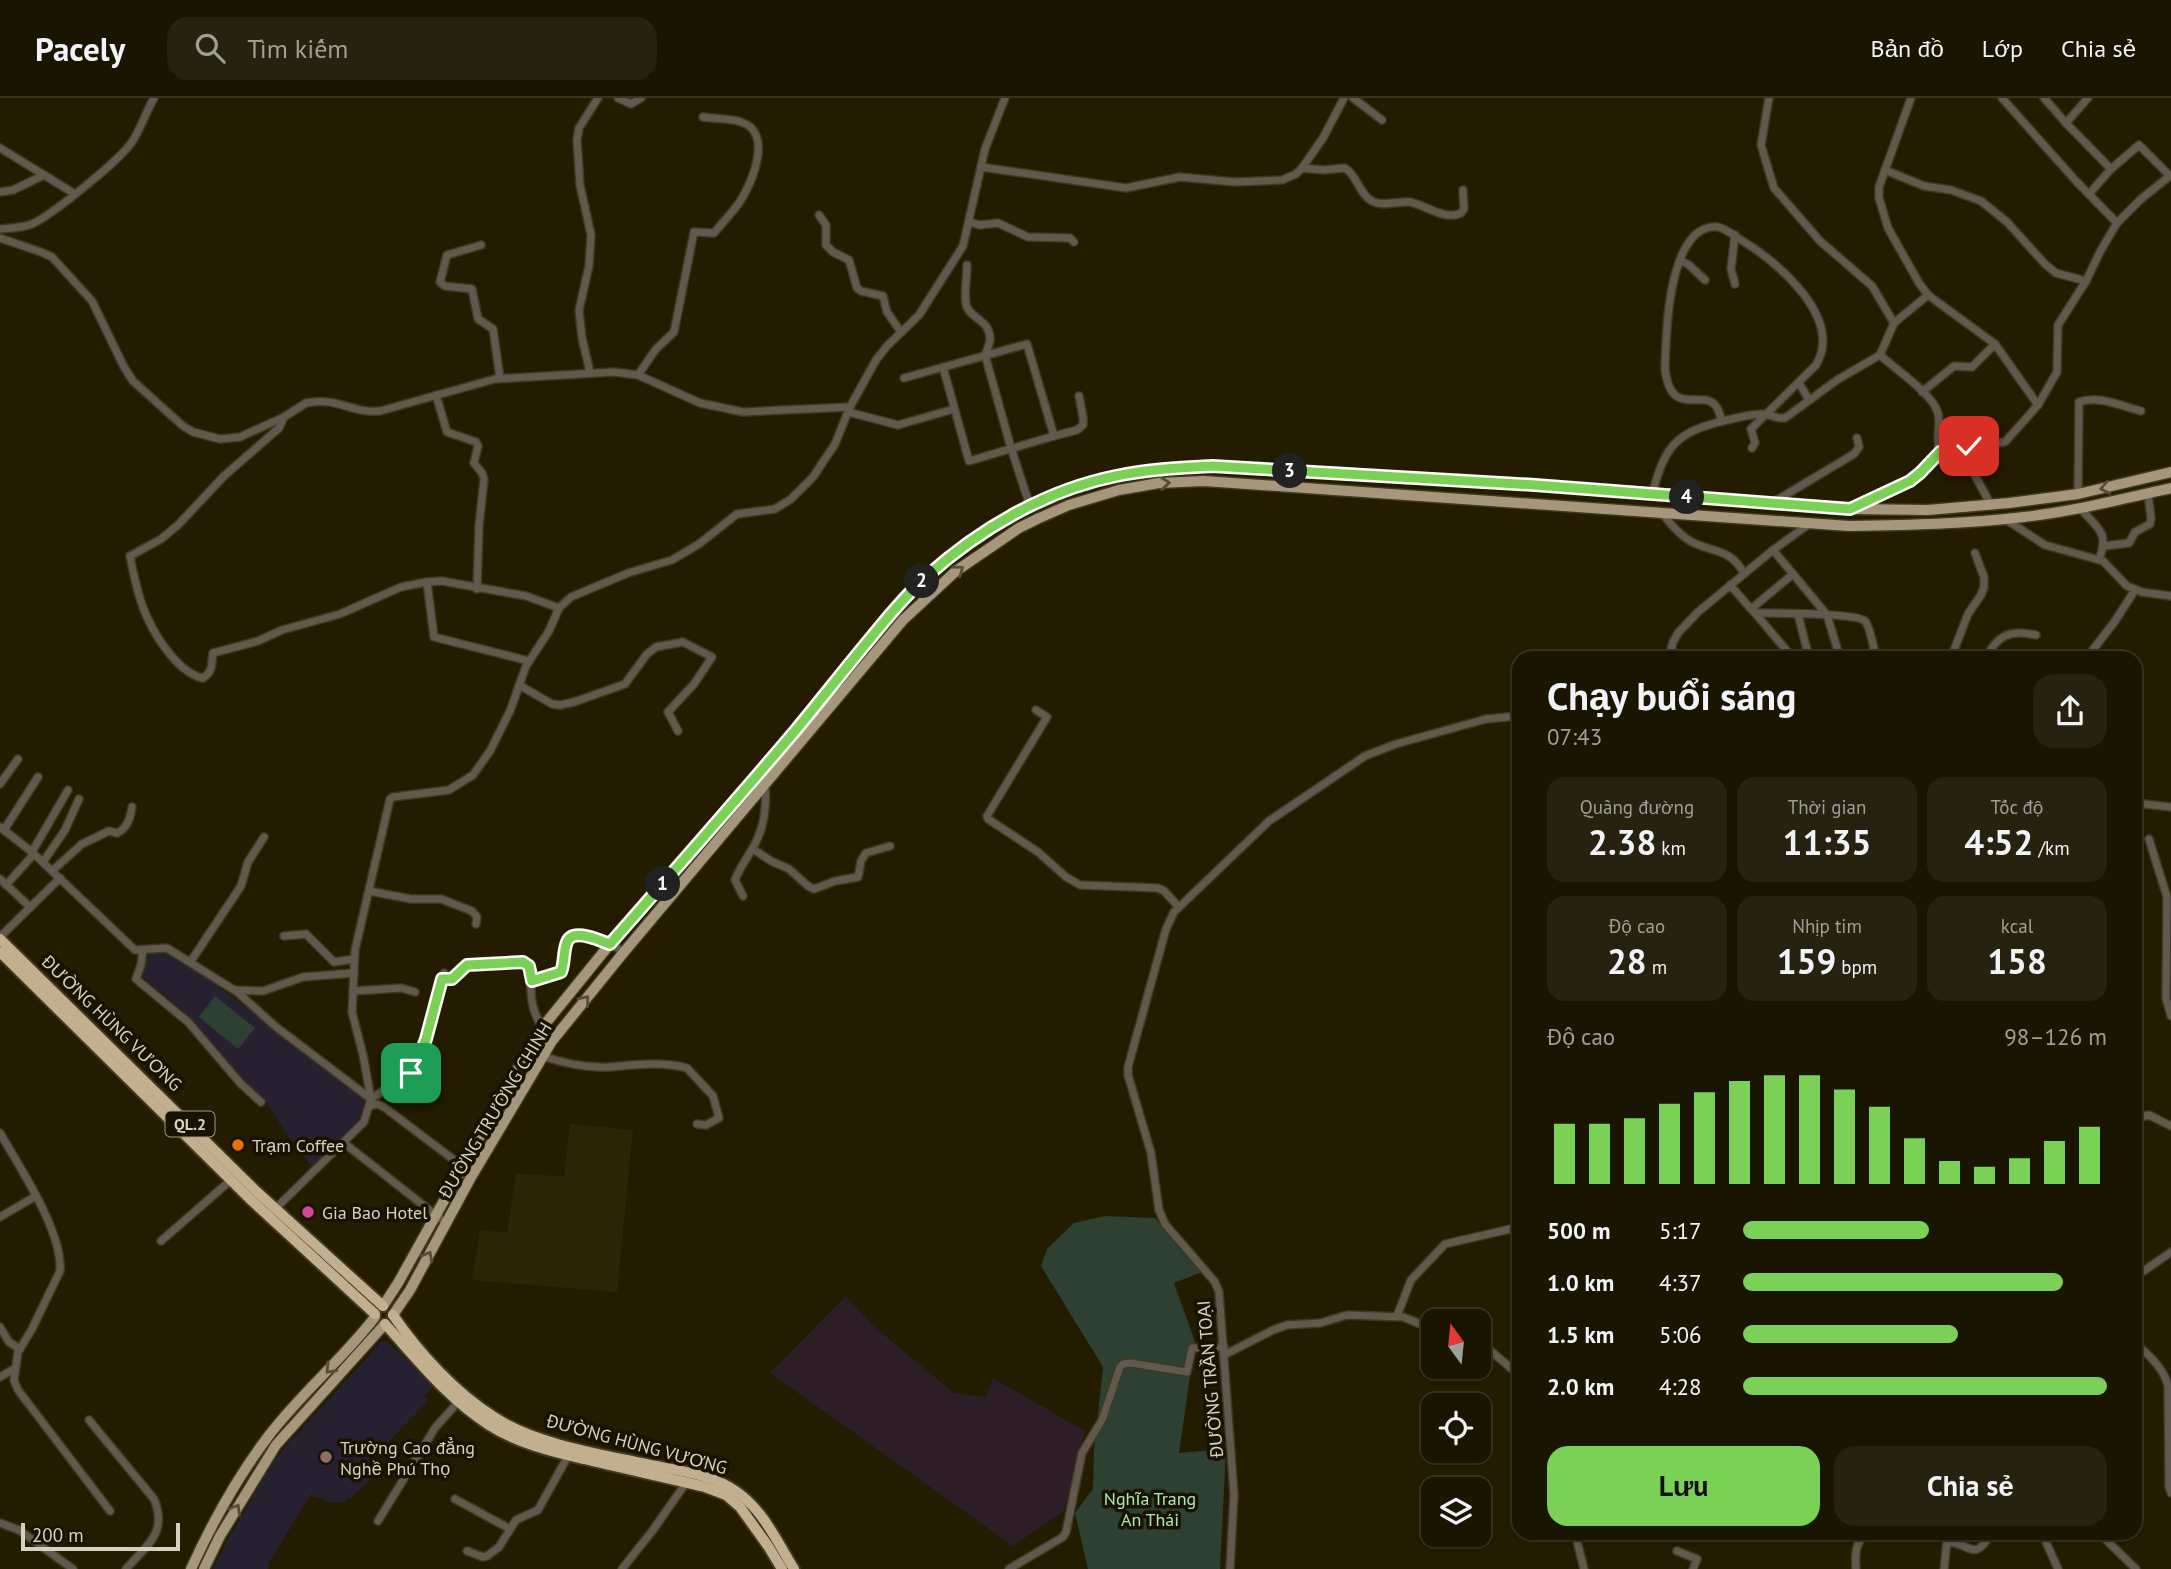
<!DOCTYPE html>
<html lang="vi">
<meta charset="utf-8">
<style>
body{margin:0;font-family:"PT Sans",sans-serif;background:#27220f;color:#f1f3f6;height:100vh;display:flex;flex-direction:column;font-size:26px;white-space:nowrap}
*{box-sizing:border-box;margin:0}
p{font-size:23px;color:#9f9f99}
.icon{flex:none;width:38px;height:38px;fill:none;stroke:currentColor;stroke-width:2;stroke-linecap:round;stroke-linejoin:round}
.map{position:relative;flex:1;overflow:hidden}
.drawer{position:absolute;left:1512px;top:553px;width:630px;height:889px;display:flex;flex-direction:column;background:#1a1500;border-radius:21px;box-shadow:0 2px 5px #0004,0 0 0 2px #383422}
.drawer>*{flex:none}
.needle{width:46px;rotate:345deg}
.buttons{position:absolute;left:1421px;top:1211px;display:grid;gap:14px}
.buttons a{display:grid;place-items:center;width:70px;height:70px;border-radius:14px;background:#1a1500;box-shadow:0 2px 5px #0004,0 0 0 2px #383422;font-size:35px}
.scale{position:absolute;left:21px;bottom:18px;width:159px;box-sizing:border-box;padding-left:7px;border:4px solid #d6d2c1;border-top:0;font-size:19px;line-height:24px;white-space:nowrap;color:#d6d2c1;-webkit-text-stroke:5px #181300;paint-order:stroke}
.pin{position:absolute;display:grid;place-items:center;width:60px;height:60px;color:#fff;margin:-30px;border-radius:14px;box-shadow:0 4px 10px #0006}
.km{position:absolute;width:35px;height:35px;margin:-18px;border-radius:50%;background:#222;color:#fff;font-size:19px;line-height:35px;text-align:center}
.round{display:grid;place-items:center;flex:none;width:74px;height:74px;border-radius:21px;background:#27220f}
.headline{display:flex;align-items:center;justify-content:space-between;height:119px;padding:0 35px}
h1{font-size:38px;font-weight:700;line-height:52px}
.metrics{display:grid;grid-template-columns:repeat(3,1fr);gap:10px;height:119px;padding:7px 35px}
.metrics div{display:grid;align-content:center;border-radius:18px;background:#27220f;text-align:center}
.metrics b{font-size:35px;font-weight:700}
.metrics small{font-size:19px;font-weight:400}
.metrics p{font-size:19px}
.chart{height:196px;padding:14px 35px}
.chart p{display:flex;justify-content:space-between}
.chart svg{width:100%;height:126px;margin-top:7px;stroke:#7bd156;stroke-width:6}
.button{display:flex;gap:14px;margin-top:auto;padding:14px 35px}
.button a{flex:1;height:80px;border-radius:21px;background:#7bd156;color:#111;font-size:28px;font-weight:700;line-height:80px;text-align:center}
.button a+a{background:#27220f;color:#f1f3f6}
ul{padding:0 35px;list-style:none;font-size:23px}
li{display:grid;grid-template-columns:112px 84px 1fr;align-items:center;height:52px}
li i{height:18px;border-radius:9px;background:#7bd156}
header{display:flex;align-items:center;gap:42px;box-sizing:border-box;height:98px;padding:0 35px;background:#1a1500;border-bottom:2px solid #383422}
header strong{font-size:33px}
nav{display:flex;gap:38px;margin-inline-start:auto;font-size:24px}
.search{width:490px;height:63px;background:#27220f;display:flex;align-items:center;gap:18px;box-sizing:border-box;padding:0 24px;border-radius:21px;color:#9f9f99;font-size:26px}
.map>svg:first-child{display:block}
.built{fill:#2c2506}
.education{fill:#262030}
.medical{fill:#2e1e27}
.green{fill:#2d4031}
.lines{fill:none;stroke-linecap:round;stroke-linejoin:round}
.minor-casing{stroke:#40391f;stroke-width:10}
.major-casing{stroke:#40391f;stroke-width:13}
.highway-casing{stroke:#40391f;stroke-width:14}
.minor{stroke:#61594d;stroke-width:7}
.major{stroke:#a6977c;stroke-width:10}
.highway{stroke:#c2af8e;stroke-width:10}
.oneway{stroke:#584e38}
.route-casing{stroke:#fff;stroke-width:14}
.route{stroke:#7bd156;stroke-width:9}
.food-dot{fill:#e8710a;stroke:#181300;stroke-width:2.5}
.hotel-dot{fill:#d1479c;stroke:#181300;stroke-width:2.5}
.education-dot{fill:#8d6e63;stroke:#181300;stroke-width:2.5}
.labels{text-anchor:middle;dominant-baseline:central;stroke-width:7;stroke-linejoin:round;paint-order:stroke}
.shield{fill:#181300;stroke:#9d9987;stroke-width:2}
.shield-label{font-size:16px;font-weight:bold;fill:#d6d2c1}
.street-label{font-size:18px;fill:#d6d2c1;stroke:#181300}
.poi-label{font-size:18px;fill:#d6d2c1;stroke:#181300;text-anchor:start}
.park-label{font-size:18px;fill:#ace7b7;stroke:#181300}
</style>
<header>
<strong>Pacely</strong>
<div class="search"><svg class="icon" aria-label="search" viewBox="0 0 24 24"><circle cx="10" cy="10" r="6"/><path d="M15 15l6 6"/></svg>Tìm kiếm</div>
<nav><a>Bản đồ</a><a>Lớp</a><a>Chia sẻ</a></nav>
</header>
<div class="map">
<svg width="2171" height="1471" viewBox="0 0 2171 1471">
<rect width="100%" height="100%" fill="#231c00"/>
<polygon class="built" points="570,1026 633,1032 617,1194 472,1182 480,1132 507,1135 516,1076 564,1078"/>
<g class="education">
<polygon points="149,854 169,854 183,862 369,1003 362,1024 314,1071 285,1034 267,1005 241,979 180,910 141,878"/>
<polygon points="382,1243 388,1244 434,1288 424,1299 428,1303 362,1371 371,1381 351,1400 348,1400 345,1404 326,1404 322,1400 315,1399 311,1396 270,1463 268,1471 213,1471 228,1441 270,1369 285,1349"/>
</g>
<polygon class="medical" points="846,1198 872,1227 954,1295 986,1299 993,1280 1085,1333 1064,1413 1013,1448 770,1275"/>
<g class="green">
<polygon points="215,898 255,930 238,951 199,919"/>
<polygon points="1104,1118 1155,1120 1202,1174 1174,1185 1195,1244 1179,1355 1226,1351 1220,1471 1088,1471 1075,1415 1093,1391 1094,1352 1103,1269 1041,1168 1047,1151 1074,1125"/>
</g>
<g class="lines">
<defs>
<g id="minor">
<polyline points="618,0 631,6 641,0"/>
<polyline points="1353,0 1382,22"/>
<polyline points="1769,0 1761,47 1774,90 1820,143 1872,188 1894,225"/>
<polyline points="1911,0 1879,89 1879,100 1888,130 1919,185 1928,197 1995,246 2038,307"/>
<polyline points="2002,0 2076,83 2117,125"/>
<polyline points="2044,0 2066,25"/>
<polyline points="2088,0 2066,25 2111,71 2089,96"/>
<polyline points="0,50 75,96"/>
<polyline points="981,69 1126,90 1180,79 1235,84 1282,82 1296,76 1302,70 1323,40 1344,0"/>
<path d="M1302,70L1323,72L1345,70C1357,77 1359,96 1372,103C1382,109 1398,103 1409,104C1427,107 1444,123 1461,115L1464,111L1463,92"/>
<polyline points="2111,71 2139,47 2170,78"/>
<polyline points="1885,72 1924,88 1951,92 1981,103 2007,124 2045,166 2056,175 2086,183"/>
<polyline points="0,94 13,92 44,77"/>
<polyline points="819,117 826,127 826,147 833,154 849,162 857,190 861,193 883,198 887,214 901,234"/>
<polyline points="969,124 980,127 998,125 1028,139 1070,140 1074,144"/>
<path d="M0,131C11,130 22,130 32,126C52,117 120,62 132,44C141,30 146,14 154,0"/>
<polyline points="1735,137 1731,171 1735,186"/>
<path d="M0,140L41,154L52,159L92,203L124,269L133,283L183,328L193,334L220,341L240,339L284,319L306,305C337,298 352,316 380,313L495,281L614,274L638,277L700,305L743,314L850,309"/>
<polyline points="481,147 447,157 440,184 445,188 472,191 478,221 493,231 500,280"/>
<polyline points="1680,162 1689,167 1705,182"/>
<path d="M967,167C967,179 964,194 966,206C968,220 990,221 990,241C990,246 987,252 985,257L1011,350L1030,408"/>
<path d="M1880,257C1895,271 1933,296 1938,315C1941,328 1935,340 1940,354"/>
<polyline points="590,274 582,240 579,212 589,168 591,137 580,87 577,42 579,30 598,0"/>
<path d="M638,277L656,251L674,234L694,134L714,135C722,125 731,116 739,105C752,86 774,34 741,24C730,20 715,21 703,19"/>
<polyline points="904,280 1027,246 1054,338 969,363 943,269"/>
<polyline points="1799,285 1809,302"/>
<polyline points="1922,294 1954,268 1972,269 1995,246"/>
<polyline points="436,297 447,334 476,344 478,348 474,365 482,375 484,381 479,428 477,491"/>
<polyline points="848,314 898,327 954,311"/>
<path d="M284,319L279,330L224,378L178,427L161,441L130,458C133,475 140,506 148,521C157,541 180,576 203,580C214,573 211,565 213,555L258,543L282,532L340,516L401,489L427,484L442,483L526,498L559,510"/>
<path d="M1722,323C1720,318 1719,311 1715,307C1702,291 1671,321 1665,271C1666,235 1668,165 1694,138C1700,132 1709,128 1718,129C1726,131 1734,137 1741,142C1777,163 1844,220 1816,267L1751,331L1755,345L1752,350"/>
<polyline points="1054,338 1077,332 1083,327 1083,319 1079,298"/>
<polyline points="1969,348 1972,372 1991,407"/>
<path d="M2078,396L2079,304C2099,297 2121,308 2141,313"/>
<path d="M1652,397C1665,347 1676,334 1727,322C1738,320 1753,315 1764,316C1772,317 1777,321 1785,320L1837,282L1880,257L1894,225L1928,197"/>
<polyline points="1772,405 1854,356 1859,349 1857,340"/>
<path d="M1853,409C1873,399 1895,393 1913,380C1925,372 1933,357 1946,351L2005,344L2038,307L2057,274L2058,227L2086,183L2101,152L2117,125L2141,101L2171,77"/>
<path d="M2080,410C2097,430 2110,434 2099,461"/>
<path d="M1662,415C1671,427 1681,439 1694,445C1716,455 1730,451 1744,475"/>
<polyline points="2005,421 2045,447 2103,463 2127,488 2142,494 2171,498"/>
<polyline points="2104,448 2129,445 2135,434 2150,426 2151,420 2148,395"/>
<polyline points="1793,476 1827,517 1840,560"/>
<polyline points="427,484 434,539 529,563"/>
<polyline points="1730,487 1751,511 1793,476 1773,452"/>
<polyline points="1754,514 1793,560"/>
<path d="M1755,515C1771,515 1857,515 1865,523C1870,528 1874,552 1876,560"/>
<polyline points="1798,516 1809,560"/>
<polyline points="1669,560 1673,544 1678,535 1698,514 1773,452 1809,426"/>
<polyline points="1951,560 1968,516 1981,497 1984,489 1984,479 1975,455"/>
<path d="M1986,560C1997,537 2011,531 2036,537"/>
<polyline points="2089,560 2092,553 2115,523 2135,492"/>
<polyline points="519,587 552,606 560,607 574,604 625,586 647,556 656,549 683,544 712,559 694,586 668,614 678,633"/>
<polyline points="1036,612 1047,619 987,718 988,721 1038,754 1066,779 1080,787 1158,790 1164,793 1179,809"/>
<polyline points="0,686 18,661"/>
<polyline points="2135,705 2171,709"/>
<polyline points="0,729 32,754 135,852 167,850 234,892 263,893 303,879 354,875"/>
<polyline points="4,732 38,679"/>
<polyline points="2149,741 2167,799 2166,900 2171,918"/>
<polyline points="753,751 771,763 789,771 808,788 814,791 835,783 858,779 861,763 866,755 890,748"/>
<polyline points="32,754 68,692"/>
<polyline points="43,764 65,732 79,701"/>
<path d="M52,773L82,746L109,733L117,735C128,729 130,721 132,709"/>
<polyline points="0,781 30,809"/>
<polyline points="6,787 34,756"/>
<polyline points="369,793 411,801 441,801 472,813 477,819 476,826"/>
<path d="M743,798L735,782C739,771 745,763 751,753C763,734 767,710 765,688"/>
<polyline points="284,838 306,836 334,864 354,861"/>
<polyline points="0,839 60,780"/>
<polyline points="143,852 141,867 136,881 188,924 241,986 261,1004"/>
<polyline points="191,863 241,788 248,764 264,739"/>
<path d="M442,881H452L467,867L526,865C532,874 530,882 531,892C531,912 539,928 552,943"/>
<polyline points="532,883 561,874 567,844 576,837 610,846 624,854"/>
<polyline points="235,892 275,928 371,1001 414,972 426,941 444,875"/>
<polyline points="353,893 401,890 415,894"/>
<path d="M542,958C563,965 586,970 608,969C635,967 660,963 687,970L713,998L719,1020L706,1027L697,1026"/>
<polyline points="370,1008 377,1006 384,1009 462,1068"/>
<polyline points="2135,1020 2149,1017 2171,1028"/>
<path d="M0,1035C20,1070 63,1134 60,1173L32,1231L18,1254L14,1282L18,1292L110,1413"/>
<polyline points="344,1045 446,1125"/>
<polyline points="275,1111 364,1024 371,1001 363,957 352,914 355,852 390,701 393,699 449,692 473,677 490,653 510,613 526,568 549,533 559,510 571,499 628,475 672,462 699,446 737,416 775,411 791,401 813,379 835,346 850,309 876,262 887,248 919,217 963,148 985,51 1005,0"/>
<polyline points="0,1119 36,1098"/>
<polyline points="161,1143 231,1082"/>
<polyline points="2135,1179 2171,1154"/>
<polyline points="1397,1218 1411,1182 1445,1146 1519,1129"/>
<polyline points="0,1229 9,1244 20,1251"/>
<polyline points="1479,1243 1519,1277"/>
<path d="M2135,1245C2149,1258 2163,1268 2168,1288L2169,1389L2171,1395"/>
<polyline points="1224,1257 1273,1232 1287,1227 1320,1225 1347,1217 1403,1219 1433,1231"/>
<polyline points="0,1279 14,1271"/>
<path d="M89,1322L154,1401C168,1435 147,1447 126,1471"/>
<polyline points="455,1401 510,1431"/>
<polyline points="378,1423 435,1330 459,1303"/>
<polyline points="0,1425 19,1432 73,1471"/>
<polyline points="1575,1435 1584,1471"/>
<polyline points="2042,1435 2058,1471"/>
<polyline points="2099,1435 2136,1471"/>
<polyline points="467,1453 483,1459 487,1458 499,1449 516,1422 538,1412 568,1358"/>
<polyline points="1677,1453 1697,1461 1693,1471"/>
<polyline points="622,1471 653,1432 688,1382"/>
<polyline points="1009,1471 1063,1439 1066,1434 1082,1355 1102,1322 1120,1269 1123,1266 1131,1265 1187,1274 1192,1250 1224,1249"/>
<polyline points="1230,1471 1234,1396 1219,1194 1215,1184 1165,1126 1159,1112 1151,1055 1128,977 1128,969 1166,831 1174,814 1269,723 1365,658 1396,646 1486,621 1519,618"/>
<path d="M1856,1471C1855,1457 1855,1445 1866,1435"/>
<path d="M1944,1471L1947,1444C1970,1444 1973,1466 1992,1435"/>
</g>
<g id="major">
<polyline points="383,1208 398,1185 527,954 541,931 610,846 748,689 894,512 925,480 958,453 1012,417 1064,394 1097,383 1133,375 1172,370 1212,368 1535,387 1850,411 1928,412 2009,405 2078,396 2171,374"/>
<path d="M393,1217L410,1192L470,1081L552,943L624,854L903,522L956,473L1019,430L1037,421L1069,407L1119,392L1159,385L1204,383L1849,428C1908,427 1966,426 2024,419C2074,413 2123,401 2171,390"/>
<path d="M191,1471C212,1425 236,1381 267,1340C299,1297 342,1262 375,1219"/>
<polyline points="204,1471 220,1438 276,1347 385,1226"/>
</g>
<g id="highway">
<polyline points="0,841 257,1094 383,1208"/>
<polyline points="0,854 250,1101 375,1216"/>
<path d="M393,1217C419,1255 455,1294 494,1319C534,1345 594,1355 641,1365C672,1372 711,1375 737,1394C763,1412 778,1445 794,1471"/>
<path d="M385,1226C417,1261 448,1301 489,1327C517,1345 552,1354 584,1361C624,1371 665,1379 705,1389L726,1397L740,1409L768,1448L782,1471"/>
</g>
</defs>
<use href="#minor" class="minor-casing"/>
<use href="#major" class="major-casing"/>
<use href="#highway" class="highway-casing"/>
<use href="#minor" class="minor"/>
<use href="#major" class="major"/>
<use href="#highway" class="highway"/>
</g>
<defs><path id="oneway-chevron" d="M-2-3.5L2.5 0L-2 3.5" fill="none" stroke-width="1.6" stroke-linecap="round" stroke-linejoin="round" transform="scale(1.75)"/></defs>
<g class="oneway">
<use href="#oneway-chevron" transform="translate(1165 385) rotate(-5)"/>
<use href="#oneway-chevron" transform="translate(2105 390) rotate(168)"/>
<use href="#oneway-chevron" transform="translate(959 472) rotate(-37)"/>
<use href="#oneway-chevron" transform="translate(585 902) rotate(-51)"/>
<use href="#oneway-chevron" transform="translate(428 1158) rotate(-61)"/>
<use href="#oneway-chevron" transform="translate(330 1271) rotate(133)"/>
<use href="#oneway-chevron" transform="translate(236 1411) rotate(-60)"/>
</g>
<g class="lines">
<defs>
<path id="route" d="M411,975L416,968L426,941L442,881H452L467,867L523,864L529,868L532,883L561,874C565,864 563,853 567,844C573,829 600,843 610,846C672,775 734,705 795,633C820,603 844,572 869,542C887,520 905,498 926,479C979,431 1046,392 1116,378C1148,371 1179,370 1212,368L1535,387L1850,411L1910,383L1920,375L1940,354L1952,349L1969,348"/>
</defs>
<use href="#route" class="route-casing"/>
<use href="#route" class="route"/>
</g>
<circle class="food-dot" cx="238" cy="1047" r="7"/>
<circle class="hotel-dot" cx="308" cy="1114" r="7"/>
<circle class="education-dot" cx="326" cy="1359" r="7"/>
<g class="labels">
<rect class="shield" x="165.5" y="1013.5" width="49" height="25" rx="5"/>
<g class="shield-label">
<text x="190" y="1026">QL.2</text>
</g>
<g class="street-label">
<text transform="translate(112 925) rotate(44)">ĐƯỜNG HÙNG VƯƠNG</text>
<text transform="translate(495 1012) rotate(-59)">ĐƯỜNG TRƯỜNG CHINH</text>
<text transform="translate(1210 1281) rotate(-95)">ĐƯỜNG TRẦN TOẠI</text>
<text transform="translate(637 1346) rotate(15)">ĐƯỜNG HÙNG VƯƠNG</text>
</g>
<g class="poi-label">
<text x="252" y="1047">Trạm Coffee</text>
<text x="322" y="1114">Gia Bao Hotel</text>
<text x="340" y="1349">Trường Cao đẳng<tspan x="340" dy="21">Nghề Phú Thọ</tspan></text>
</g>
<g class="park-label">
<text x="1150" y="1400">Nghĩa Trang<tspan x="1150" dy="21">An Thái</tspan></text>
</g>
</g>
</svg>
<div class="buttons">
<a><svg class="needle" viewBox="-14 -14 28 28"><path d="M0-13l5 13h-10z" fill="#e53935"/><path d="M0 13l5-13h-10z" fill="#9f9f99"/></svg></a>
<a><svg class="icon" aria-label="locate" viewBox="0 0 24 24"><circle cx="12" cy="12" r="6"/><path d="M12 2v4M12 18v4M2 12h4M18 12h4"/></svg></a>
<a><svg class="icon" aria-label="layers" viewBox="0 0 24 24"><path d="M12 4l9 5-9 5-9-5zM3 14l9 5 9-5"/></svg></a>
</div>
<div class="scale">200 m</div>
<div class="pin" style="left:411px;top:975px;background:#1e9e55"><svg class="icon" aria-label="arrive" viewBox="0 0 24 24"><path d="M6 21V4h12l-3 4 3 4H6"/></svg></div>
<div class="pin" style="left:1969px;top:348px;background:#d93025"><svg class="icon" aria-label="check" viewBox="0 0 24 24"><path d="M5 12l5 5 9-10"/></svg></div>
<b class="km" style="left:663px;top:786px">1</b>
<b class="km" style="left:922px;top:483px">2</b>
<b class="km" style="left:1290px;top:373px">3</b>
<b class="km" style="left:1687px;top:399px">4</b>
<section class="drawer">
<div class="headline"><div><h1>Chạy buổi sáng</h1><p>07:43</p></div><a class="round"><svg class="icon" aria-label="share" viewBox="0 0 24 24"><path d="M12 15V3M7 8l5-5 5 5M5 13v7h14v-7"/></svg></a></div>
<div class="metrics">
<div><p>Quãng đường</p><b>2.38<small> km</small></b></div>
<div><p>Thời gian</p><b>11:35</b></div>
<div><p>Tốc độ</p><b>4:52<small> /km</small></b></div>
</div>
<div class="metrics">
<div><p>Độ cao</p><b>28<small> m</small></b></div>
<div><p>Nhịp tim</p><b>159<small> bpm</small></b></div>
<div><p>kcal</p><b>158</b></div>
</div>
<div class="chart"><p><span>Độ cao</span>98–126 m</p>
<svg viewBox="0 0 160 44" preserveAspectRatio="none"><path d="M5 44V23M15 44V23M25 44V21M35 44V16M45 44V12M55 44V8M65 44V6M75 44V6M85 44V11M95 44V17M105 44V28M115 44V36M125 44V38M135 44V35M145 44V29M155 44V24"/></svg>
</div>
<ul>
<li><b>500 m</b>5:17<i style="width:51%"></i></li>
<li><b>1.0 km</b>4:37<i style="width:88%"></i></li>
<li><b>1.5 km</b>5:06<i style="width:59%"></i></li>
<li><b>2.0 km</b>4:28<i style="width:100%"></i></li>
</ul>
<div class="button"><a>Lưu</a><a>Chia sẻ</a></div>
</section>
</div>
